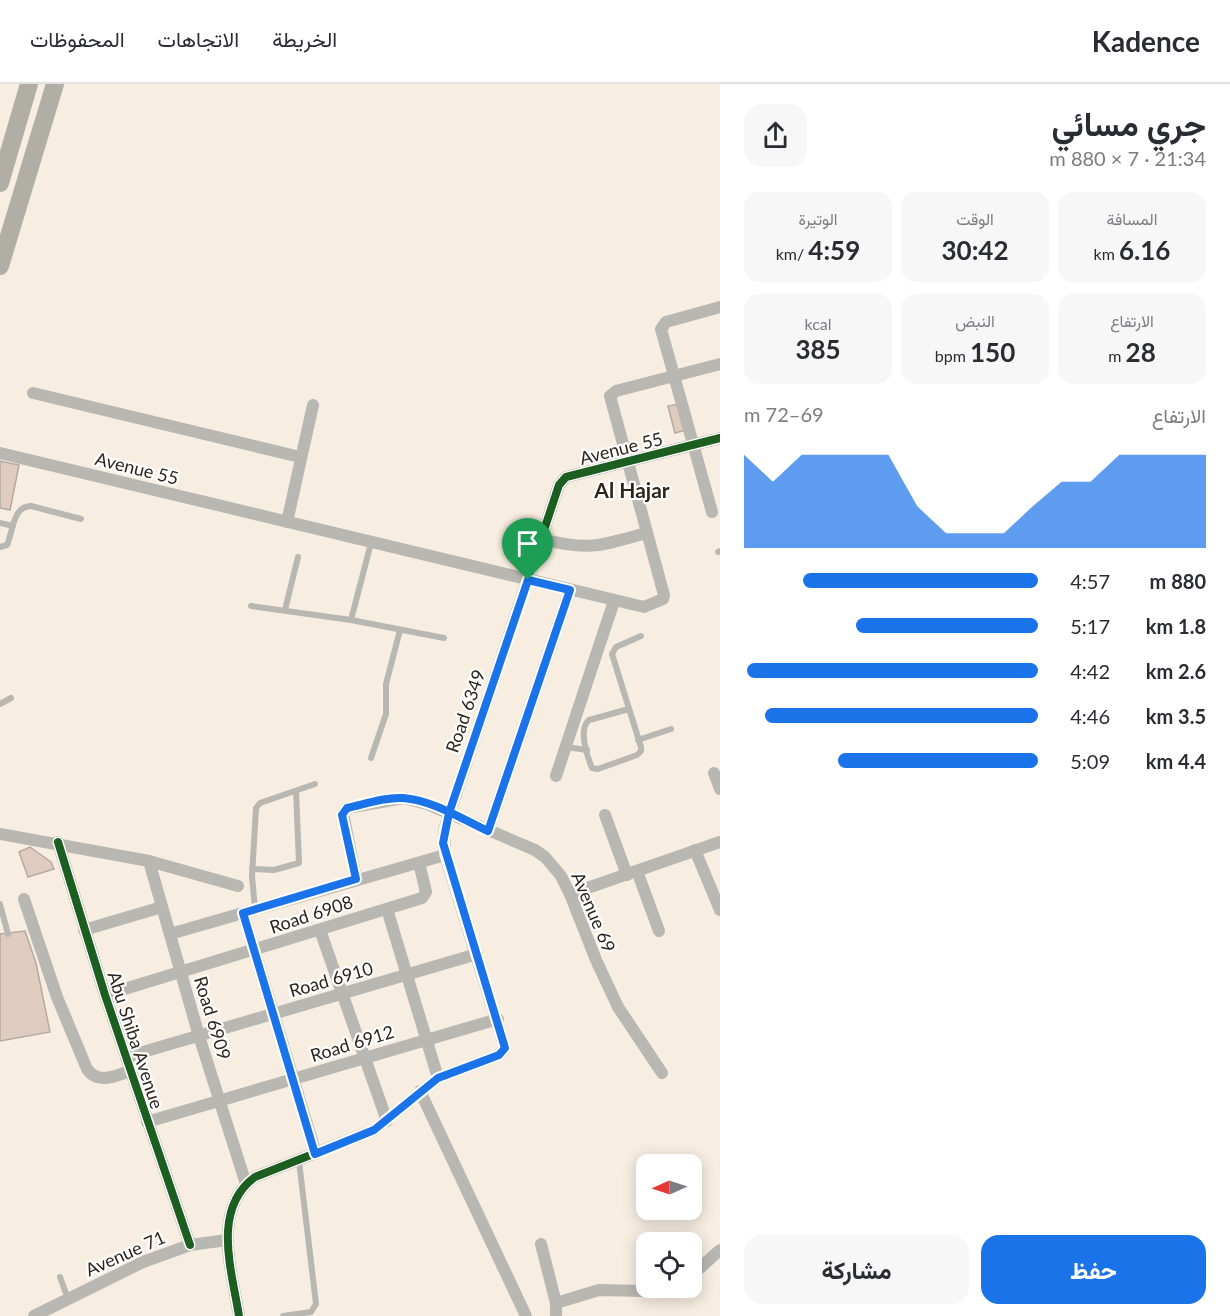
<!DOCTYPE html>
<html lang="ar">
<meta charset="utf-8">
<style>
body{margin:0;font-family:Lato,Vazirmatn,sans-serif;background:#f7f7f7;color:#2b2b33;direction:rtl;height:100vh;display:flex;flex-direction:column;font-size:22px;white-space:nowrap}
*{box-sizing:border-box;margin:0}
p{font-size:20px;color:#7c7c81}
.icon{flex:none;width:33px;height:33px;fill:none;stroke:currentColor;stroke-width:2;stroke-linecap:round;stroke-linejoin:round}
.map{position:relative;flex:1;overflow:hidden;direction:ltr}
.details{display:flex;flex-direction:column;background:#fff;width:510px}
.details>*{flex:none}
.needle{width:39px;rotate:267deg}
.fabs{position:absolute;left:636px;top:1070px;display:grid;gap:12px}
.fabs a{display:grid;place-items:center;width:66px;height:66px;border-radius:12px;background:#fff;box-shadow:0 3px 15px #0003;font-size:30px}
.pin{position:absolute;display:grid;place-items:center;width:51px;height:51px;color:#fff;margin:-62px -26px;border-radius:50% 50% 50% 0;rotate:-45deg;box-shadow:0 0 6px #0007}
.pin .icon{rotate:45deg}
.round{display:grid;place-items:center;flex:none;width:63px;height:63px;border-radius:18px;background:#f7f7f7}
.head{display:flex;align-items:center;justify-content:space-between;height:102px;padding:0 24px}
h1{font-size:33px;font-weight:700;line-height:45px}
.metrics{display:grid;grid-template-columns:repeat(3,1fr);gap:9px;height:102px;padding:6px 24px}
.metrics div{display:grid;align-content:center;border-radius:15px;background:#f7f7f7;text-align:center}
.metrics b{font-size:26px;font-weight:700}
.metrics small{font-size:16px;font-weight:400}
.metrics p{font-size:16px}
.chart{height:168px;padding:12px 24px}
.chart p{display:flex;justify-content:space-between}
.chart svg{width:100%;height:108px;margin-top:6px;fill:#1a73e8;opacity:.7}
.action{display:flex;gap:12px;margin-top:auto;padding:12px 24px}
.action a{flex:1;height:69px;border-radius:18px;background:#1a73e8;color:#fff;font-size:24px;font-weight:700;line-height:69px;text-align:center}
.action a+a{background:#f7f7f7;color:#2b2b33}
ul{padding:0 24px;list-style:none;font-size:20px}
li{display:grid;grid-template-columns:96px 72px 1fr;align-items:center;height:45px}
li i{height:15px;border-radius:8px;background:#1a73e8}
header{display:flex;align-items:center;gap:36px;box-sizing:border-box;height:84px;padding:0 30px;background:#fff;border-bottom:2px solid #e1e1e2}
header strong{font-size:28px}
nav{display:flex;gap:33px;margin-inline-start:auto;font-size:21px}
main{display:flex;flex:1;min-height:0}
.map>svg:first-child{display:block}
.building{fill:#e0cbbf;stroke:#b4aaa2;stroke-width:1.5}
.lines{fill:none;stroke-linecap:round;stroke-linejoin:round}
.lane{stroke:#b8b7b1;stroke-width:6}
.street{stroke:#b8b7b1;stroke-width:12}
.primary{stroke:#b1aea6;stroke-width:18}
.cycleway-casing{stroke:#fff;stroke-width:11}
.cycleway{stroke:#1b5e20;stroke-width:8}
.route-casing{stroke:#fff;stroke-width:12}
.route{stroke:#1a73e8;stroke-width:8}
.labels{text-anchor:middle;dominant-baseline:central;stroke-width:4.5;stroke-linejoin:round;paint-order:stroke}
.street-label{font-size:18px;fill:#2c251b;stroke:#fff}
.quarter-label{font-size:21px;font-weight:bold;fill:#2c251b;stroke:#fff}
</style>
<header>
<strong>Kadence</strong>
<nav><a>الخريطة</a><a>الاتجاهات</a><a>المحفوظات</a></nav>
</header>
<main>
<section class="details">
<div class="head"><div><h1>جري مسائي</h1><p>21:34 · 7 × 880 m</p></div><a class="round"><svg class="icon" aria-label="share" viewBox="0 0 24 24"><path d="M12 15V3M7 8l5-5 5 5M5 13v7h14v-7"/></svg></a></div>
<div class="metrics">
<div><p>المسافة</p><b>6.16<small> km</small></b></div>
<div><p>الوقت</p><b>30:42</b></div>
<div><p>الوتيرة</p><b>4:59<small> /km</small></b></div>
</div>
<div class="metrics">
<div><p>الارتفاع</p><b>28<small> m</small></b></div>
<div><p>النبض</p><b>150<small> bpm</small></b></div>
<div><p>kcal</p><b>385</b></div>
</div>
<div class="chart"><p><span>الارتفاع</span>69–72 m</p>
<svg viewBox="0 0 160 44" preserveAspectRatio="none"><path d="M0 44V6L10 17L20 6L30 6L40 6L50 6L60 27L70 38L80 38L90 38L100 27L110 17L120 17L130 6L140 6L150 6L160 6V44z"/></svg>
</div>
<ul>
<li><b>880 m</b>4:57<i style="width:80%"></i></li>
<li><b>1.8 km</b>5:17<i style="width:62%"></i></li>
<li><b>2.6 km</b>4:42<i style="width:99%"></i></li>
<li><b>3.5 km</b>4:46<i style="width:93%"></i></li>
<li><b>4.4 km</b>5:09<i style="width:68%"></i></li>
</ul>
<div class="action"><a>حفظ</a><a>مشاركة</a></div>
</section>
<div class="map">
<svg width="720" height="1232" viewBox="0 0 720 1232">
<rect width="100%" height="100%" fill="#f7ede1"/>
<g class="building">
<polygon points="679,320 686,346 675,349 668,322"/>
<polygon points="0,377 19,381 10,426 0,424"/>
<polygon points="30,763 51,778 54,785 28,793 19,768"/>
<polygon points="25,847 36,879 50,948 0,957 0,850"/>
</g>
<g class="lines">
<g class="lane">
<polyline points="0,439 13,442"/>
<path d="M0,463L7,461C13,447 13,422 31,422L81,435"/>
<polyline points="718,468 720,467"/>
<polyline points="251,522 351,536 444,554"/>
<polyline points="285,526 298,473"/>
<polyline points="351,536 371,459"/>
<polyline points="0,620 11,614"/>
<path d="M629,625L589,636C578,645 587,672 592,684L598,685L637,671L641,667V663L612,570L616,563L641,552"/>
<polyline points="638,656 671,645"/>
<polyline points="566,663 587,666"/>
<polyline points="371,674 386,630 386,600 400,546"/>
<polyline points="252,785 274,786 299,779 296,707"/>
<polyline points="0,820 8,850"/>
<polyline points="255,825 252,792 256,724 260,719 315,700"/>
<polyline points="60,1193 68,1215"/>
<polyline points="283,1232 311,1228 316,1220 299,1077"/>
</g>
<g class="street">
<polyline points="33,309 300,373"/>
<polyline points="0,369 644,523 663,515 664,511 610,312 616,307 720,280"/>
<polyline points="712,428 661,245 666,238 720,223"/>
<polyline points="287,438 313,321"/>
<path d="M541,455C589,467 600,462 646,449"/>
<polyline points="714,689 720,705"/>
<polyline points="556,692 614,517"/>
<polyline points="605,731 627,791"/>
<polyline points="488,747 570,506"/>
<polyline points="0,750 149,777 238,802"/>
<polyline points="58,758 105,911 190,1161"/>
<polyline points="695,766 720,826"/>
<polyline points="149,777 199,952 246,1100"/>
<polyline points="637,787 659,847"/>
<polyline points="356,795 343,729 347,724 404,714 427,720 535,766 545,773 561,792 570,810 596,876 618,923 662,989"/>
<polyline points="570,810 720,758"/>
<path d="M24,815L57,913L87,985C98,1001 115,992 130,987"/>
<polyline points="387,825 438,994"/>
<polyline points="243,829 316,1070"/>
<polyline points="84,846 162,823"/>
<polyline points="320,846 387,1037"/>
<polyline points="170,850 445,771"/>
<polyline points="105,911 422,814 426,808 419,779"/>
<polyline points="126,973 477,870"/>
<polyline points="420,1007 526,1232"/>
<polyline points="147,1038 498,935"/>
<polyline points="541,1160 556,1219 556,1232"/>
<polyline points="692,1191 720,1166"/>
<polyline points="556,1219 599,1206 645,1207 672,1203"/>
<polyline points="34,1232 143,1178 190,1161 227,1156"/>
<path d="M239,1232C232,1187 211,1125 255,1093L374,1046L438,994L499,971L505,964L445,771L444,746L559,401L566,393L720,354"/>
</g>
<g class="primary">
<polyline points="0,99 29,0"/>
<polyline points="0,182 55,0"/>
</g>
<defs>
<g id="cycleway">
<polyline points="58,758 105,911 190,1161"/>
<path d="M239,1232C232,1187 211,1125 255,1093L374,1046L438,994L499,971L505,964L445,771L444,746L559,401L566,393L720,354"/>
</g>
</defs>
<use href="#cycleway" class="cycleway-casing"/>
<use href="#cycleway" class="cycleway"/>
</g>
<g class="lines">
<defs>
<path id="route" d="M528,496L449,729L443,759L505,964L499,971L438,994L374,1046L315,1070L243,829L356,795L342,731L347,724C365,720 384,713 403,714C432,716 462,735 488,747L570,506L528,496"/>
</defs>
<use href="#route" class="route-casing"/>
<use href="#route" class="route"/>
</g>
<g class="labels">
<g class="street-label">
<text transform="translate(621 364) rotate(-14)">Avenue 55</text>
<text transform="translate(137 384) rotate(14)">Avenue 55</text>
<text transform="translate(465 627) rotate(-71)">Road 6349</text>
<text transform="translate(594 828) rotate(67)">Avenue 69</text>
<text transform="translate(311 830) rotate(-18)">Road 6908</text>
<text transform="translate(331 895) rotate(-16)">Road 6910</text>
<text transform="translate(213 934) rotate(73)">Road 6909</text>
<text transform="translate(136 956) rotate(72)">Abu Shiba Avenue</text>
<text transform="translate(352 959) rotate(-17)">Road 6912</text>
<text transform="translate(125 1169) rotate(-24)">Avenue 71</text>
</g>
<g class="quarter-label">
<text x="632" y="405">Al Hajar</text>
</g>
</g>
</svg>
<div class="fabs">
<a><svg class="needle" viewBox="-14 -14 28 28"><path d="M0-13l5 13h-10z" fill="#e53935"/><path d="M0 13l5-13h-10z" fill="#7c7c81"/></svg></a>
<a><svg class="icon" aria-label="locate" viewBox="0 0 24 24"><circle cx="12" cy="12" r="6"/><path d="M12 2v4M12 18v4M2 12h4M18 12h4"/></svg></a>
</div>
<div class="pin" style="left:528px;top:496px;background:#1e9e55"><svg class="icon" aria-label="arrive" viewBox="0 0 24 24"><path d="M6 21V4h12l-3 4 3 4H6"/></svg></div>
</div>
</main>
